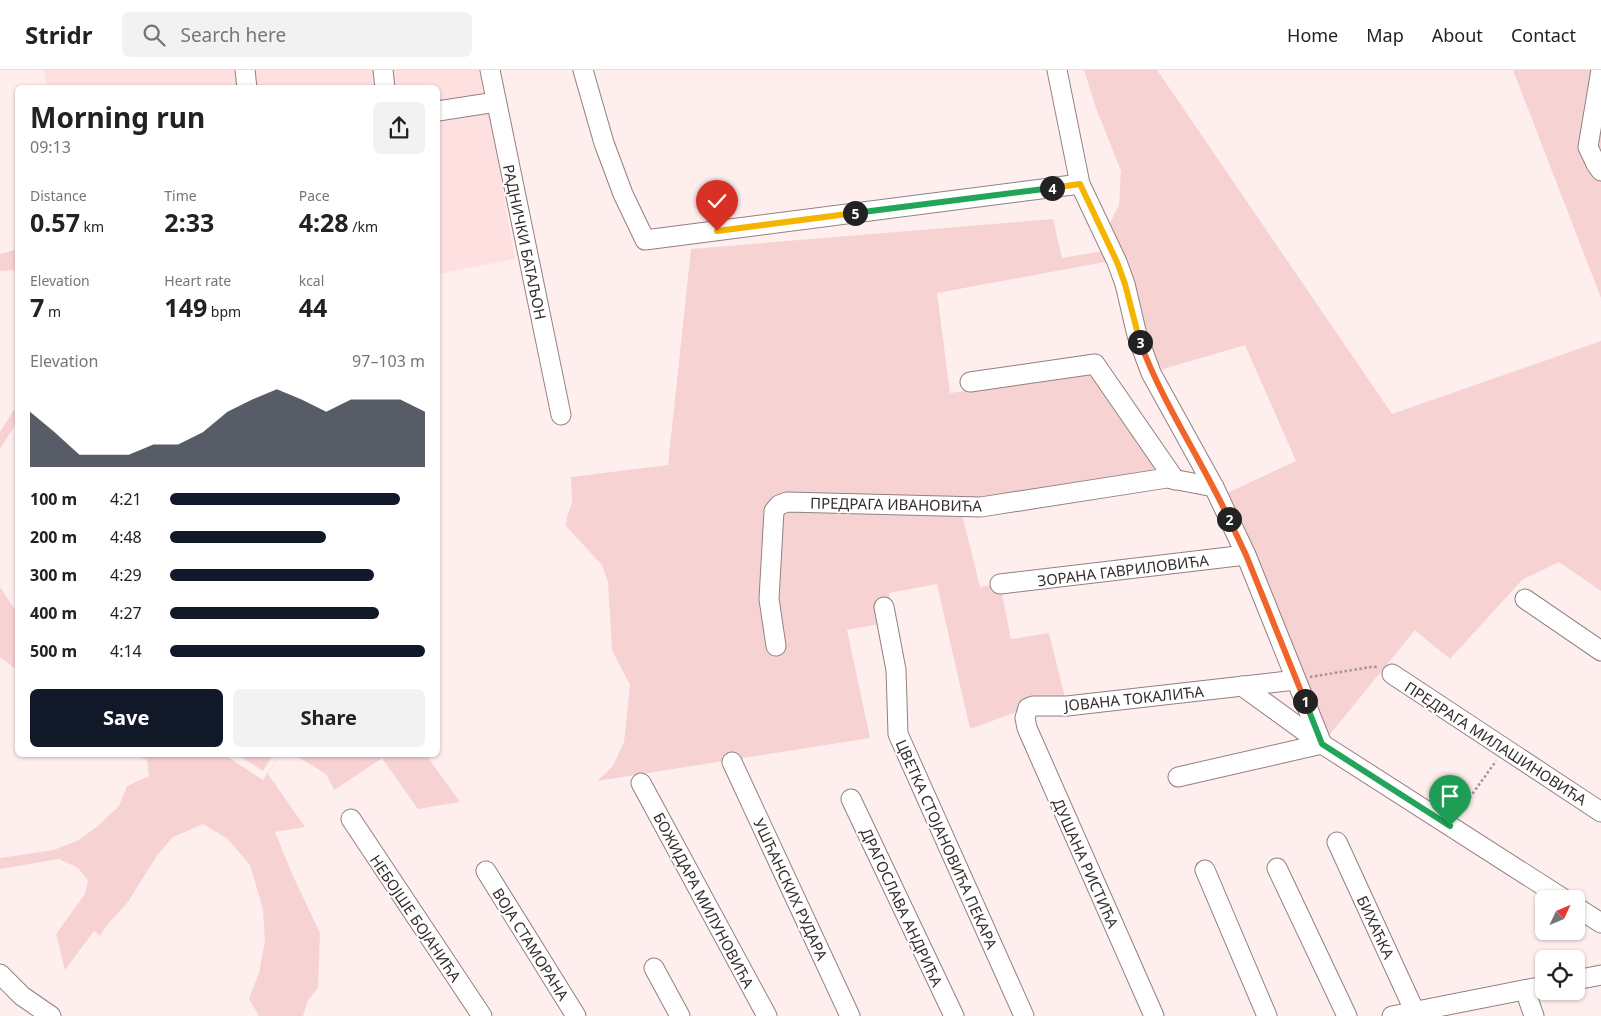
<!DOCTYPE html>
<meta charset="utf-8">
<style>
body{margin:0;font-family:"Noto Sans",sans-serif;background:#f2f2f2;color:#222;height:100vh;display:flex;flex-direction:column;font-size:19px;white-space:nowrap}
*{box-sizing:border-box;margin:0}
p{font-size:16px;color:#767676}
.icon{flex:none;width:28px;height:28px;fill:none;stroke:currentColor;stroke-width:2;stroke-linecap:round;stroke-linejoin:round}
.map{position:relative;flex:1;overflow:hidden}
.side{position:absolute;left:15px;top:15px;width:425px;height:672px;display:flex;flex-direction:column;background:#fff;border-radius:8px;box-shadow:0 1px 4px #0004}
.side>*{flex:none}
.needle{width:32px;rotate:46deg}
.tools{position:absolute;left:1535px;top:820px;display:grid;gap:10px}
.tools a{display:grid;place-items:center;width:50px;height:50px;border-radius:8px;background:#fff;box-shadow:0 1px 4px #0004;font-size:25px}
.pin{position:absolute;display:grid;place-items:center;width:42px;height:42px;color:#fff;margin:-51px -21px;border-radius:50% 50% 50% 0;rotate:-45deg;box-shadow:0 0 5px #0007}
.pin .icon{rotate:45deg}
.km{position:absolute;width:25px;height:25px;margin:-12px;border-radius:50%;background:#222;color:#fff;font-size:14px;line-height:25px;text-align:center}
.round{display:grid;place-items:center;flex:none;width:52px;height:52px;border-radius:8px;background:#f2f2f2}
.headline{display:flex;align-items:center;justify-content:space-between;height:85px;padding:0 15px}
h1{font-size:28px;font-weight:700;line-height:38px}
.stats{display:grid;grid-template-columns:repeat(3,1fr);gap:8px;height:85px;padding:5px 15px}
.stats div{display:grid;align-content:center}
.stats b{font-size:25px;font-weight:700}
.stats small{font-size:14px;font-weight:400}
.stats p{font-size:14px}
.chart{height:140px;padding:10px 15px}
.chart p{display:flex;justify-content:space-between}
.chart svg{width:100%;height:90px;margin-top:5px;fill:#111827;opacity:.7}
.cta{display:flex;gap:10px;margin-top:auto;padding:10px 15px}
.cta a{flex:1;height:58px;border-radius:8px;background:#111827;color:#fff;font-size:20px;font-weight:700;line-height:58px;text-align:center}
.cta a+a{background:#f2f2f2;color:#222}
ul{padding:0 15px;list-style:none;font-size:16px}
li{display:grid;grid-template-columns:80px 60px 1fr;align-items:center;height:38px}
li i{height:12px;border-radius:6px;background:#111827}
header{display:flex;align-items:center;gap:30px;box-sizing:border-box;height:70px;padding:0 25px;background:#fff;border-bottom:1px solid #e0e0e0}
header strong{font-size:24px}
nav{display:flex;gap:28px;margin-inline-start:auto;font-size:18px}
.search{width:350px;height:45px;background:#f2f2f2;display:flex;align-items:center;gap:12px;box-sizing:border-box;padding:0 18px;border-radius:8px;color:#767676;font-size:19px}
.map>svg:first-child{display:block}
.built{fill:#ffe0e1}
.green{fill:#f7d2d2}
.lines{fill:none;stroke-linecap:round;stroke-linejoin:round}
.minor-casing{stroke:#938080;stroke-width:21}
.path{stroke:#a29595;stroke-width:2.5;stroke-dasharray:2.5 2.5;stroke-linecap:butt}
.minor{stroke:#fff;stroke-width:19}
.split-1-casing{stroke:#fff;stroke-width:10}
.split-2-casing{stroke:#fff;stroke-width:10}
.split-3-casing{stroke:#fff;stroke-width:10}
.split-4-casing{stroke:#fff;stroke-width:10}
.split-5-casing{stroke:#fff;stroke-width:10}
.split-6-casing{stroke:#fff;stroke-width:10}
.split-1{stroke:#22a559;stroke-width:6}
.split-2{stroke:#f0652b;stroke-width:6}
.split-3{stroke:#f0652b;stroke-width:6}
.split-4{stroke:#f5b400;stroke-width:6}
.split-5{stroke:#22a559;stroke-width:6}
.split-6{stroke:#f5b400;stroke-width:6}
.labels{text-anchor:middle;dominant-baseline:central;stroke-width:4;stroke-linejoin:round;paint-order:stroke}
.street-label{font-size:15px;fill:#362e2e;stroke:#fff}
</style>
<header>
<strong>Stridr</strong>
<div class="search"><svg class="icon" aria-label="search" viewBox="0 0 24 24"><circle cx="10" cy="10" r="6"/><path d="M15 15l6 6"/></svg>Search here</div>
<nav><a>Home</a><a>Map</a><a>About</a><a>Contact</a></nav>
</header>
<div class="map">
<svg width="1601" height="946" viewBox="0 0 1601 946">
<rect width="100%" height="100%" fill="#fee"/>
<polygon class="built" points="44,0 482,0 515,189 438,204 438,18 47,18"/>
<g class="green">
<polygon points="1084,0 1157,0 1392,344 1601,271 1601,521 1559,492 1522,510 1450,589 1415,560 1322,674 1225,424 1296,391 1245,275 1160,300 1126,199 1108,157 1119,135 1121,101 1096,38"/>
<polygon points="1513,0 1601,0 1601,228"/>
<polygon points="1053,149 1062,188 1109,180 1110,191 937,223 950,323 1096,303 1167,408 961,440 980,517 1000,514 1011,569 1049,563 1067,636 1028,638 970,659 937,514 889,523 895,551 847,560 870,668 597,711 613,696 624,672 630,615 612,580 608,512 602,495 566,456 567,447 572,433 571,407 668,395 691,179"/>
<polygon points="14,180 17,181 17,200 0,201 0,184"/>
<polygon points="17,335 17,352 0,379 0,362"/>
<polygon points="0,517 17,543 17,600 0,587"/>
<polygon points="136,685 225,685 263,710 280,685 268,704 305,757 275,762 293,806 320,863 318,918 308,930 303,946 259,946 249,929 259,903 265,870 263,839 250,795 228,769 203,754 173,767 156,787 128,832 107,855 100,866 94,861 65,900 56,864 85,824 88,810 78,798 59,789 0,799 0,788 54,780 79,770 99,755 119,736 127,716 149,706 147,690"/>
<polygon points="238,685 273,685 263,701"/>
<polygon points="295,685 426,685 460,732 418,739 382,688 334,720 326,704"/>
</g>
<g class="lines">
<defs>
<g id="minor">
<polyline points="245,0 247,18"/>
<polyline points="383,0 385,18"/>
<polyline points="490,0 561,345"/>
<polyline points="583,0 604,73 623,124 645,170 1080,114"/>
<polyline points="1057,0 1080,114 1117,192 1125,214 1137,265 1151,303 1214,417 1246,485 1322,674"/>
<polyline points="1601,0 1588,77 1596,94 1601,101"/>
<polyline points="438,41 496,32"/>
<polyline points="970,312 1095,294 1175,410"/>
<polyline points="1000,514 1246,485"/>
<polyline points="1525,529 1601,581"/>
<polyline points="884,537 896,600 898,664 1024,946"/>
<polyline points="776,576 769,529 774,441 779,435 787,432 981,437 1167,408 1214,417"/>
<polyline points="1392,604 1601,742"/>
<polyline points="1242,616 1322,674 1564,829"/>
<polyline points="732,692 850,946"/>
<polyline points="1178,707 1322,674"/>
<polyline points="641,713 767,946"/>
<polyline points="851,729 954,946"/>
<polyline points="351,749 482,946"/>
<polyline points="1337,772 1415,942"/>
<polyline points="1277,798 1347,946"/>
<polyline points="1205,800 1267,946"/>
<polyline points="486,801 576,946"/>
<polyline points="1576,837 1601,853"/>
<polyline points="654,898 680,946"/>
<polyline points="0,904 22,926 51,946"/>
<polyline points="1576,910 1601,905"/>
<polyline points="1525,920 1534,946"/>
<polyline points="1154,946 1027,658 1025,648 1028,638 1033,636 1067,636 1296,610"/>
<polyline points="1392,946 1544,916"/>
</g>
</defs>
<use href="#minor" class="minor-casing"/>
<g class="path">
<polyline points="1310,607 1371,597 1379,597"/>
<polyline points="1458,744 1496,691"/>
</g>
<use href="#minor" class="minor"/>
</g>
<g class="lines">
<defs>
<polyline id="split-1" points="1305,631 1322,674 1450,756"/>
<polyline id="split-2" points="1229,449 1246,485 1305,631"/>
<path id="split-3" d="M1140,272C1163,334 1201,389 1229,449"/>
<polyline id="split-4" points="1052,118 1080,114 1117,192 1125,214 1140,272"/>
<polyline id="split-5" points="855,143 1052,118"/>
<polyline id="split-6" points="717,161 855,143"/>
</defs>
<use href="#split-1" class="split-1-casing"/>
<use href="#split-2" class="split-2-casing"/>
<use href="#split-3" class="split-3-casing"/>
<use href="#split-4" class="split-4-casing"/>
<use href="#split-5" class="split-5-casing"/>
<use href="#split-6" class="split-6-casing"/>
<use href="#split-1" class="split-1"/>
<use href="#split-2" class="split-2"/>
<use href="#split-3" class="split-3"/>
<use href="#split-4" class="split-4"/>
<use href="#split-5" class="split-5"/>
<use href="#split-6" class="split-6"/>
</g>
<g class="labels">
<g class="street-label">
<text transform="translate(525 172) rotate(78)">РАДНИЧКИ БАТАЉОН</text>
<text transform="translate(896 434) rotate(1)">ПРЕДРАГА ИВАНОВИЋА</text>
<text transform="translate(1123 500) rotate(-7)">ЗОРАНА ГАВРИЛОВИЋА</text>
<text transform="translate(1134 628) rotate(-6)">ЈОВАНА ТОКАЛИЋА</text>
<text transform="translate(1496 673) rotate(33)">ПРЕДРАГА МИЛАШИНОВИЋА</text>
<text transform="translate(947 774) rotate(66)">ЦВЕТКА СТОЈАНОВИЋА ПЕКАРА</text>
<text transform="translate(1086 793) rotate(66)">ДУШАНА РИСТИЋА</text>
<text transform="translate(791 819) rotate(65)">УШЋАНСКИХ РУДАРА</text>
<text transform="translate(704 830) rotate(62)">БОЖИДАРА МИЛУНОВИЋА</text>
<text transform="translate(902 837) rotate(65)">ДРАГОСЛАВА АНДРИЋА</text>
<text transform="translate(416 848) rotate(56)">НЕБОЈШЕ БОЈАНИЋА</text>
<text transform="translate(1376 857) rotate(65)">БИХАЋКА</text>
<text transform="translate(531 874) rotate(58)">ВОЈА СТАМОРАНА</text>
</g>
</g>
</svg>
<div class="tools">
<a><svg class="needle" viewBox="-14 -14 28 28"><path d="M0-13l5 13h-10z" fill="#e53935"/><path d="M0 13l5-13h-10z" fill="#767676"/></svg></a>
<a><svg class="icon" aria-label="locate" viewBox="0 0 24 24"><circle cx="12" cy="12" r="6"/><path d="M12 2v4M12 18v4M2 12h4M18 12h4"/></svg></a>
</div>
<div class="pin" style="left:1450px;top:756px;background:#1e9e55"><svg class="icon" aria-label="arrive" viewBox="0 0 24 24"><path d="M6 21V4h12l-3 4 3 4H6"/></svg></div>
<div class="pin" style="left:717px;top:161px;background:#d93025"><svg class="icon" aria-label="check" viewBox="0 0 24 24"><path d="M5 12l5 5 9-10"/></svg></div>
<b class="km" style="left:1305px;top:631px">1</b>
<b class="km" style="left:1229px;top:449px">2</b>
<b class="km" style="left:1140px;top:272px">3</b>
<b class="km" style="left:1052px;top:118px">4</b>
<b class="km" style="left:855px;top:143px">5</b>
<section class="side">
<div class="headline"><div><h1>Morning run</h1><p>09:13</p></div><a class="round"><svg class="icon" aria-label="share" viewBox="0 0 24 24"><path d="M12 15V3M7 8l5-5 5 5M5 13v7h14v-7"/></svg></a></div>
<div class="stats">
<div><p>Distance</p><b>0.57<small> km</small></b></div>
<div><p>Time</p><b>2:33</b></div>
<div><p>Pace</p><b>4:28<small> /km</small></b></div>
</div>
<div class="stats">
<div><p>Elevation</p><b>7<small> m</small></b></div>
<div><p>Heart rate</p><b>149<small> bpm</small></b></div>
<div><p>kcal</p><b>44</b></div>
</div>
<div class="chart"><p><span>Elevation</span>97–103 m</p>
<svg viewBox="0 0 160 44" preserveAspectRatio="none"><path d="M0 44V17L10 27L20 38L30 38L40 38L50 33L60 33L70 27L80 17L90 11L100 6L110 11L120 17L130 11L140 11L150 11L160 17V44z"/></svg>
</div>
<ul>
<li><b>100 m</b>4:21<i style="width:90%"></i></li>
<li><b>200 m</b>4:48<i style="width:61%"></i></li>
<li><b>300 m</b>4:29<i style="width:80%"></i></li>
<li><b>400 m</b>4:27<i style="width:82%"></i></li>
<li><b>500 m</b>4:14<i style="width:100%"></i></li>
</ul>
<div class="cta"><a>Save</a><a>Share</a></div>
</section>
</div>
